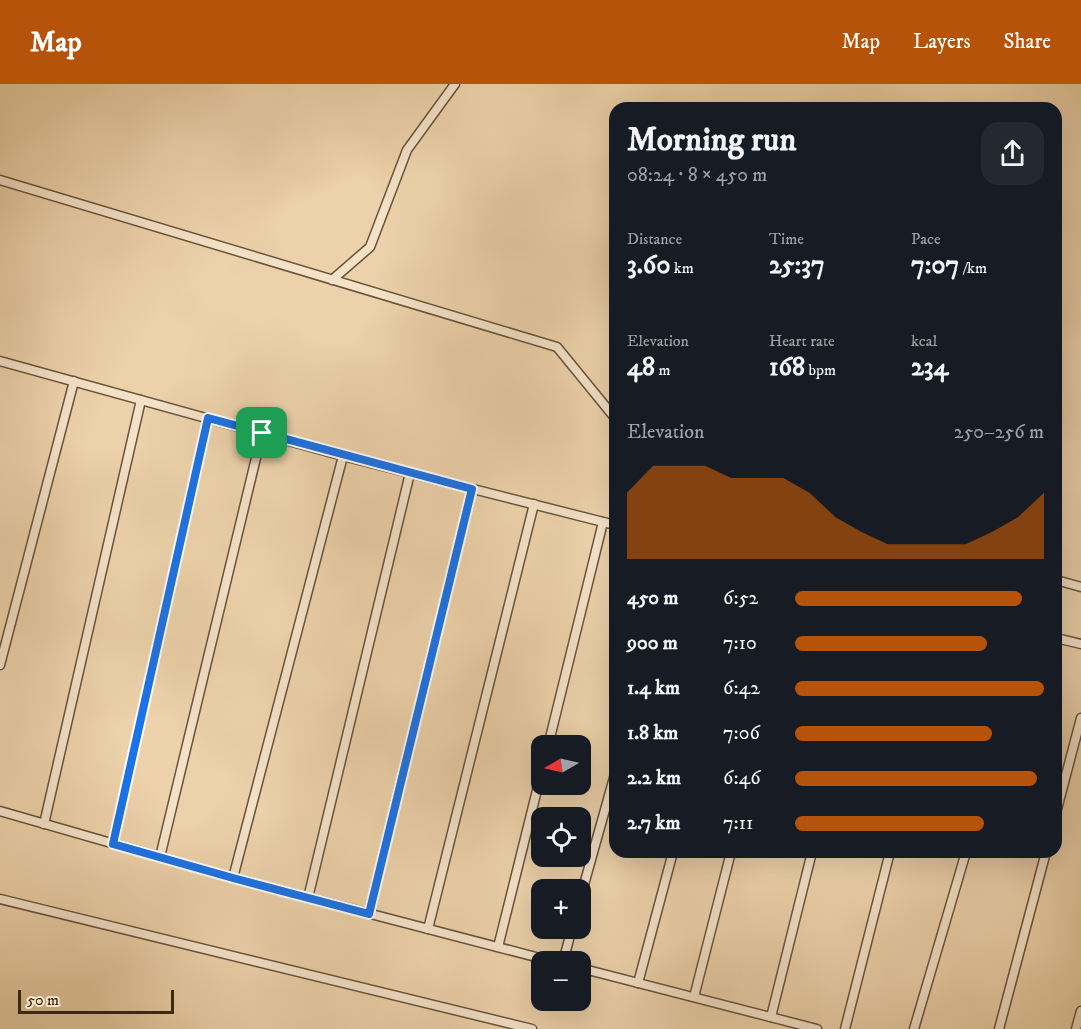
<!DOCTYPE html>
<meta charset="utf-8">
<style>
body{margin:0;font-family:"IM FELL DW Pica",serif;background:#242831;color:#f1f3f6;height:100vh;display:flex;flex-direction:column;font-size:22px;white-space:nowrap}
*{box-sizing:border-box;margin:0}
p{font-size:20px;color:#9ea1a6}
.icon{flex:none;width:33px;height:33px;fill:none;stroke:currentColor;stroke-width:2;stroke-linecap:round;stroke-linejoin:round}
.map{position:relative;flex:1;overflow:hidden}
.details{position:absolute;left:609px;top:18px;width:453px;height:756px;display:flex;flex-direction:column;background:#171b24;border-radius:18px;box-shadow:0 6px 24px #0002}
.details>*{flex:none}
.needle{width:39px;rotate:261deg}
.controls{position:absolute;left:531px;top:651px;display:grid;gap:12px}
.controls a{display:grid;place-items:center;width:60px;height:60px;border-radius:12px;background:#171b24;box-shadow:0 6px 24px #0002;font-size:30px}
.scale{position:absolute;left:18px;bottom:15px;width:156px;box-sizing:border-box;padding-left:6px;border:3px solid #3c2b13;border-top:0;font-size:16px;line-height:21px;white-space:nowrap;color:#3c2b13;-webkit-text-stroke:4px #f3e1c8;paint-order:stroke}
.pin{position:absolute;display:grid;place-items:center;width:51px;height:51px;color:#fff;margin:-26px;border-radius:12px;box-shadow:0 3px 9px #0006}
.round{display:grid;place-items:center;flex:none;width:63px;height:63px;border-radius:18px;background:#242831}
.head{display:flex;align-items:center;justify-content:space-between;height:102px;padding:0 18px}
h1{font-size:33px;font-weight:800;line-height:45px}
.metrics{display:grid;grid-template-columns:repeat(3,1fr);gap:9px;height:102px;padding:6px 18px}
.metrics div{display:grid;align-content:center}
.metrics b{font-size:26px;font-weight:800}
.metrics small{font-size:16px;font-weight:400}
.metrics p{font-size:16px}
.chart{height:168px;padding:12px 18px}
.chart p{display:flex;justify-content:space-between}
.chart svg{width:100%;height:108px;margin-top:6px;fill:#b45309;opacity:.7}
ul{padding:0 18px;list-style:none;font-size:20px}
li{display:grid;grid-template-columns:96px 72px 1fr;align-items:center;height:45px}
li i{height:15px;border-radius:8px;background:#b45309}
header{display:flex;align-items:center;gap:36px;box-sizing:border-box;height:84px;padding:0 30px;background:#b45309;color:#fff}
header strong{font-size:28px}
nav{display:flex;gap:33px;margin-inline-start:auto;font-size:21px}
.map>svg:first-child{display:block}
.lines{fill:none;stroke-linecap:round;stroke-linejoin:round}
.lane-casing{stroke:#685439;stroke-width:11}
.lane{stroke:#f3e1c8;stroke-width:8}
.route-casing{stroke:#fff;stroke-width:12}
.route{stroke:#1a73e8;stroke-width:8}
</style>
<header>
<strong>Map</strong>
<nav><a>Map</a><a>Layers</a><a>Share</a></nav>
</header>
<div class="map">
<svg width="1081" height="945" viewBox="0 0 1081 945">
<rect width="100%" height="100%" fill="#ecd1aa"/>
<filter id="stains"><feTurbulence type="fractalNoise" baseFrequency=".00333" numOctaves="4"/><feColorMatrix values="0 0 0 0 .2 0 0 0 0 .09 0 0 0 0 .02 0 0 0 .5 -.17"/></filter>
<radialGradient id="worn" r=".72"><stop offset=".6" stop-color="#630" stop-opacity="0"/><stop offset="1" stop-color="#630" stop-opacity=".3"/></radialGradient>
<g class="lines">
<defs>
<g id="lane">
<polyline points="0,96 557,263 615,334"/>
<polyline points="332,196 370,163 407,66 455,0"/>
<polyline points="0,277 343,372 233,794 0,727"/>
<polyline points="343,372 615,441"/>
<polyline points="1056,496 1081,503"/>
<polyline points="1056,554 1081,560"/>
<polyline points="0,581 74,297"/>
<polyline points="548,662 603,438"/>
<polyline points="1056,729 1081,634"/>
<polyline points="44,740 141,316"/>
<polyline points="113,760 208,334"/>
<polyline points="160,773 262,349"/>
<polyline points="233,794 555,878"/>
<polyline points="308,814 410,389"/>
<polyline points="0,815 532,945"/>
<polyline points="580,815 615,690"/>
<polyline points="369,829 472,405"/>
<polyline points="428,845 534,420"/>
<polyline points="498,863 542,686"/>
<polyline points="563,878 572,844"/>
<polyline points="580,884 817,945"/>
<polyline points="638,899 673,768"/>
<polyline points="694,913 731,768"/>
<polyline points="771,933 812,768"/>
<polyline points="845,945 890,768"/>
<polyline points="914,945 966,768"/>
<polyline points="999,945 1046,768"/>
<polyline points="1076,945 1081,927"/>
</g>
</defs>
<use href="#lane" class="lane-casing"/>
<use href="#lane" class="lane"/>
</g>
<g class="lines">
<defs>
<polygon id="route" points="208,334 472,405 369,830 233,794 113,760"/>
</defs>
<use href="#route" class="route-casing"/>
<use href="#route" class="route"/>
</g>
<rect width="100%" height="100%" filter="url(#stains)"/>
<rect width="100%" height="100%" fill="url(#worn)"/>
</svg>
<div class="controls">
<a><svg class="needle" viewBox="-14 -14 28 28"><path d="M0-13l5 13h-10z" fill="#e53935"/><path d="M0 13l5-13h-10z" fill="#9ea1a6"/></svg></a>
<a><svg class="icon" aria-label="locate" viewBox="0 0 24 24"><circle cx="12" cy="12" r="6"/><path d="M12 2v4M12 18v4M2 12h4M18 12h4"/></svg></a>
<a>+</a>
<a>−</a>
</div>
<div class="scale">50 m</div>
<div class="pin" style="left:262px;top:349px;background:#1e9e55"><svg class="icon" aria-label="arrive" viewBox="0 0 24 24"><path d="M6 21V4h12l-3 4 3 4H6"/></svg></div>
<section class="details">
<div class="head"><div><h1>Morning run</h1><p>08:24 · 8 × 450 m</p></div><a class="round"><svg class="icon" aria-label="share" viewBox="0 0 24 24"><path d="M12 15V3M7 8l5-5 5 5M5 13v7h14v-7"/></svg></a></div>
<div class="metrics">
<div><p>Distance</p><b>3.60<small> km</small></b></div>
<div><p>Time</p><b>25:37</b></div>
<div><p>Pace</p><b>7:07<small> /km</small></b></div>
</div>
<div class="metrics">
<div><p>Elevation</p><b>48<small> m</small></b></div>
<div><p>Heart rate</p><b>168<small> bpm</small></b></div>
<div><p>kcal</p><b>234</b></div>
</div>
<div class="chart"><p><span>Elevation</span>250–256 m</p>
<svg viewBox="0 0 160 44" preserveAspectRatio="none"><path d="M0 44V17L10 6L20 6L30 6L40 11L50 11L60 11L70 17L80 27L90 33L100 38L110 38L120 38L130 38L140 33L150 27L160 17V44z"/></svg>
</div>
<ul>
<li><b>450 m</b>6:52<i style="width:91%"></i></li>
<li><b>900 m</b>7:10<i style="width:77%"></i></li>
<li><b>1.4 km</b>6:42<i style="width:100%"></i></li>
<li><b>1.8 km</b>7:06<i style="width:79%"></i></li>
<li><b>2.2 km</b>6:46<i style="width:97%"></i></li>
<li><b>2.7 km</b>7:11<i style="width:76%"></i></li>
</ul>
</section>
</div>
